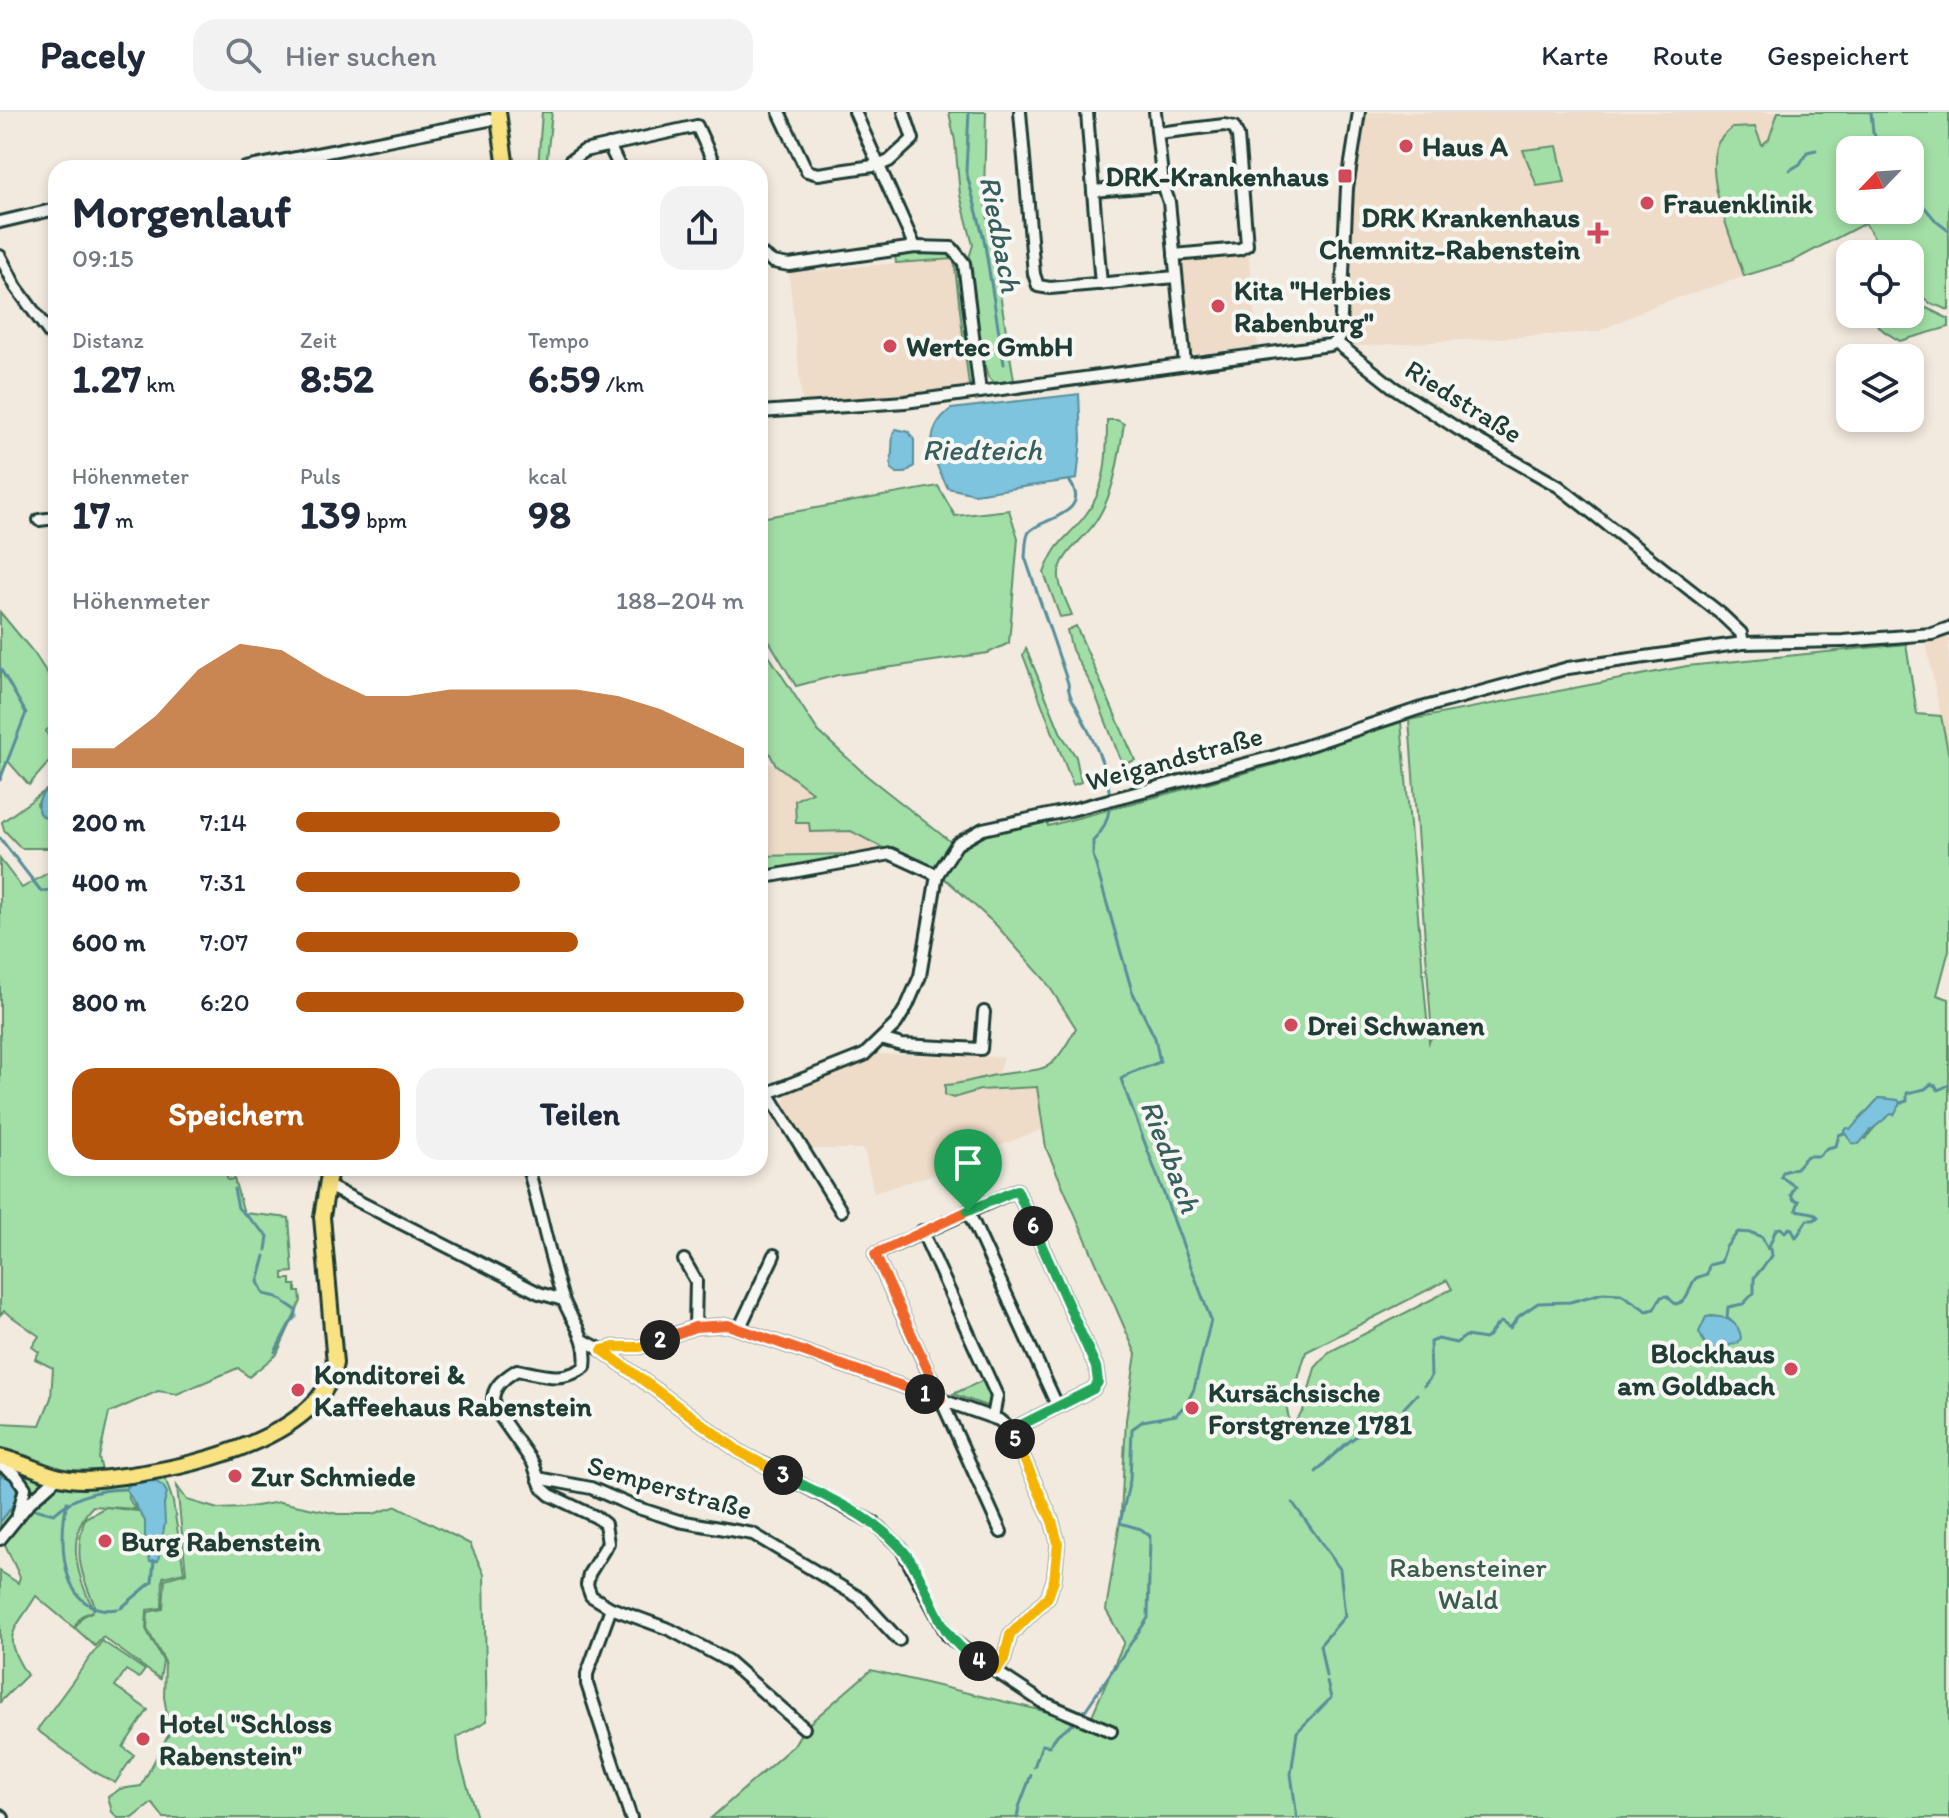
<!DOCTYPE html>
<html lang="de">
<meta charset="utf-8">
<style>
body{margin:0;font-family:Itim,sans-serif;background:#f2f2f3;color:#1f2937;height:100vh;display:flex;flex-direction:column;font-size:30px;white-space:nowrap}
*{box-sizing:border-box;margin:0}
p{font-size:26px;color:#747a83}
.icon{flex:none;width:44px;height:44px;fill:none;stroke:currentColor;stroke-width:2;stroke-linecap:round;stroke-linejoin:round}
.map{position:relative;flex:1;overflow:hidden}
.details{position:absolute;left:48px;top:48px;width:720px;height:1016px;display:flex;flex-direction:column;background:#fff;border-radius:24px;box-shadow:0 4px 12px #0003}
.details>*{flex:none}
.needle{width:52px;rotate:245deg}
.tools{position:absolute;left:1836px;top:24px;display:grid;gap:16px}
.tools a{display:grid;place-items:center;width:88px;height:88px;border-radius:16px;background:#fff;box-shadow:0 4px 12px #0003;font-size:40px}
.pin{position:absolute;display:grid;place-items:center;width:68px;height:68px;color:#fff;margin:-82px -34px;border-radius:50% 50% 50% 0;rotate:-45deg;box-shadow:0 0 8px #0007}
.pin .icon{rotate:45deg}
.km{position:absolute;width:40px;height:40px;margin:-20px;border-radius:50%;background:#222;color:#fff;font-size:22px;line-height:40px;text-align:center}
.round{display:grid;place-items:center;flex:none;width:84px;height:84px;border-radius:24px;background:#f2f2f3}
.headline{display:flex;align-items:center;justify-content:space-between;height:136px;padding:0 24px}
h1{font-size:44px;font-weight:700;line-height:60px}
.metrics{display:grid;grid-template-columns:repeat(3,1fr);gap:12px;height:136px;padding:8px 24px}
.metrics div{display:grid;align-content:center}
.metrics b{font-size:40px;font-weight:700}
.metrics small{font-size:22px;font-weight:400}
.metrics p{font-size:22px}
.chart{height:224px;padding:16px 24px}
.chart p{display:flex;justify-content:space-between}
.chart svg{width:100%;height:144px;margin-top:8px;fill:#b45309;opacity:.7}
.cta{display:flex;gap:16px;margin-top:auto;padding:16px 24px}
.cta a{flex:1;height:92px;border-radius:24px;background:#b45309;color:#fff;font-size:32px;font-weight:700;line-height:92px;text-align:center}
.cta a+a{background:#f2f2f3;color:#1f2937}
ul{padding:0 24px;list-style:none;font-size:26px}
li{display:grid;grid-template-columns:128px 96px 1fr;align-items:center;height:60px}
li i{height:20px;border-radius:10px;background:#b45309}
header{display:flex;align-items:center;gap:48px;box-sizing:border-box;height:112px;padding:0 40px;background:#fff;border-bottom:2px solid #e0e1e3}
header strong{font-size:38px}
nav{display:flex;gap:44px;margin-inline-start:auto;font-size:28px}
.search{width:560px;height:72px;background:#f2f2f3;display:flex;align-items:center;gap:20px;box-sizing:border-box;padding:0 28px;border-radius:24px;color:#747a83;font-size:30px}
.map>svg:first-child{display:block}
.built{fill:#eedbc8}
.green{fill:#a2dfa6;stroke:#608e6d;stroke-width:2;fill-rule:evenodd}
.water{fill:#7ec4de;stroke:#588e9a;stroke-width:2}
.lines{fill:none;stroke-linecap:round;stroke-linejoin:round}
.stream{stroke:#588e9a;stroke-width:3}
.minor-casing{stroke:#1f3d34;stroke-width:16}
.major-casing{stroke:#1f3d34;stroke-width:20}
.minor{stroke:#f6f6f2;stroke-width:10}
.major{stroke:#f8e281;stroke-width:14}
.split-1-casing{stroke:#fff;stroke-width:16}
.split-2-casing{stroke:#fff;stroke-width:16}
.split-3-casing{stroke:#fff;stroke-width:16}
.split-4-casing{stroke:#fff;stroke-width:16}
.split-5-casing{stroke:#fff;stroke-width:16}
.split-6-casing{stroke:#fff;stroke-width:16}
.split-7-casing{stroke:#fff;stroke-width:16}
.split-1{stroke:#f0652b;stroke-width:10}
.split-2{stroke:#f0652b;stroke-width:10}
.split-3{stroke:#f5b400;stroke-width:10}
.split-4{stroke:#22a559;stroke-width:10}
.split-5{stroke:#f5b400;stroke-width:10}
.split-6{stroke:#22a559;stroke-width:10}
.split-7{stroke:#22a559;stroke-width:10}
.poi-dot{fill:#d1495b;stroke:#f6f6f2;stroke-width:3}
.labels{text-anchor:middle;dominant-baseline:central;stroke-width:8;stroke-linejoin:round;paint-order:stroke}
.poi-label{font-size:28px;font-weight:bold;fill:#1f3d34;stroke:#f6f6f2;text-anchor:start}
.street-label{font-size:28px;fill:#1f3d34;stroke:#f6f6f2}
.park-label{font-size:28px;fill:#395d4b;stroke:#f6f6f2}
.water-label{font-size:30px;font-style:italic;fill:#375f5e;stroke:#f6f6f2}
</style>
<header>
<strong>Pacely</strong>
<div class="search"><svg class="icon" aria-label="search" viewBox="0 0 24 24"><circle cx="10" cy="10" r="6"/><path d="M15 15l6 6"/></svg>Hier suchen</div>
<nav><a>Karte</a><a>Route</a><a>Gespeichert</a></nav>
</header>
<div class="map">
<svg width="1949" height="1706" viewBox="0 0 1949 1706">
<rect width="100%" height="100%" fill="#f2eadf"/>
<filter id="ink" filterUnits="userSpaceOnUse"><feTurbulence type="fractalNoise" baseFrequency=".0125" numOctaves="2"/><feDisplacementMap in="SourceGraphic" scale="16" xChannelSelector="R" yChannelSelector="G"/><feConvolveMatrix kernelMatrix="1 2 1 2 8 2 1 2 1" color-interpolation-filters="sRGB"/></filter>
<g filter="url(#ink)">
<g class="built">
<polygon points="1363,0 1817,0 1821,67 1857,117 1793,149 1658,192 1597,220 1343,235 1351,81"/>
<polygon points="1248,141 1258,235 1193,242 1187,235 1180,149"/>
<polygon points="954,146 969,274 919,281 802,290 789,161"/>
<polygon points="1949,521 1949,644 1925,527"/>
<polygon points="760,652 775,652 813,680 811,720 850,719 885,737 853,742 760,744"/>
<polygon points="875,942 1004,945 997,963 946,973 953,986 980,978 1037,975 1044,1017 995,1035 1001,1055 990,1059 985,1046 874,1081 864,1037 808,1037 783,999 786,979 854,954"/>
</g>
<g class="green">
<polygon points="542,0 552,0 546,56 538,56"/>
<polygon points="949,0 986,0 984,83 1014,268 995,271 988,265 985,254 982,254 968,149 973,133 960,83 955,29"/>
<path d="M1778,0H1949V198L1930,191L1910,175V142H1884L1865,111L1793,149L1744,164C1733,129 1706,71 1716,35C1719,27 1725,22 1732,16L1755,15L1762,33L1769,27ZM1910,38V98H1850V38Z"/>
<polygon points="1557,34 1565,70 1537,74 1523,38"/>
<path d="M942,139C951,141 955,145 958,152L973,269L969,274L954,147L896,151L895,144Z"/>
<path d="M1910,188L1949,207V215L1900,229C1888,222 1875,216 1872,202H1910Z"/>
<path d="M1107,308H1117L1124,312C1118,348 1115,382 1094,412C1084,427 1066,438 1060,456C1055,469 1067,490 1072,503L1060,505L1044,461C1056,429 1065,429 1084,405C1107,377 1107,343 1107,308Z"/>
<polygon points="938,374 955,404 1009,398 1018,426 1009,531 988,541 838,563 796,574 760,514 760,406"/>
<polygon points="0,500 34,541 56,575 56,610 46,619 56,642 29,673 8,649 0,665"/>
<polygon points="1076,514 1135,648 1128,651 1120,646 1092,574 1072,538 1067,518"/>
<path d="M760,530L818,619L867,664L961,738C983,715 1016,714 1047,709L1048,714L1274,653L1401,610L1429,930L1432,924L1409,608L1687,554L1906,532L1917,602L1941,604L1949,644V838L1937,883L1949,887V1706H711L794,1633L804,1616L871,1558L1082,1608L1091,1606L1124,1530L1106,1498L1121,1403L1126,1308L1136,1242L1046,1036L1037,975L980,978L953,986L945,983V973C963,972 978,966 996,963C1046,954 1048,968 1076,916L1045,868L997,814L949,770L913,746L885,737L851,719L810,720L809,711H796L795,688L812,680L775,652L760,622ZM1879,986L1898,988C1887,1010 1876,1009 1866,1027L1851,1017ZM1447,1168L1452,1177L1329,1240L1315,1256L1303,1299L1291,1315L1286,1294L1291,1291L1306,1240ZM1711,1204L1729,1207L1732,1210L1726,1236L1708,1238C1699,1224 1700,1220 1706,1205Z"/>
<polygon points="1026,536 1061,622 1076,645 1081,670 1073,673 1023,543"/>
<polygon points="46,678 37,692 39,701 56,713 56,732 47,736 21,736 4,718 2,710"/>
<polygon points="853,742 826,750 760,762 760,744"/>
<polygon points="0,747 22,776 56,756 56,1056 224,1056 228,1068 234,1067 244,1101 289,1106 293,1160 283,1161 283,1167 291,1167 291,1173 296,1173 296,1180 300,1180 301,1189 277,1242 249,1265 238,1256 177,1282 158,1279 109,1301 99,1346 102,1359 68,1362 51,1357 28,1344 0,1337 0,1311 40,1313 51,1286 53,1256 35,1247 39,1240 32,1235 39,1224 4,1199 0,1203"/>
<polygon points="986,1267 993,1285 992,1296 953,1282"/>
<path d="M0,1351L125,1368L129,1387L135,1397L93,1394C64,1422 77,1466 94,1498V1492C80,1460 74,1440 85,1406L106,1395L137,1399L127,1368L165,1365L173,1390L184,1460L163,1465L162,1496L147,1498L146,1517L163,1549L160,1567L103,1525L95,1534L75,1516L82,1505L93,1499L81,1504L74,1516L36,1484C13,1522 0,1522 27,1563L0,1590V1459L18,1471L20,1465L3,1428L0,1429V1410L14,1393L5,1364L0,1365Z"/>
<polygon points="177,1374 187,1388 218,1397 243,1396 280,1390 338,1402 373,1402 397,1394 470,1432 484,1462 487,1609 457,1625 460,1649 477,1706 164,1706 152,1691 133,1706 118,1706 112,1700 108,1685 120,1677 141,1674 170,1620 164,1585 165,1550 147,1517 148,1500 163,1497 165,1467 186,1461"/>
<polygon points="102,1529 145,1558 139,1566 126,1558 115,1574 148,1598 123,1635 134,1643 115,1671 93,1659 37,1618"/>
</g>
<g class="water">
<path d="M1079,282L1081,328L1077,367L975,382L948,376C932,348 921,319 951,297Z"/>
<polygon points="896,317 909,320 914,328 914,354 905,361 897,361 891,356 893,321"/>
<path d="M56,670V713L39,701C36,685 44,679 56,670Z"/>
<polygon points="1879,986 1898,988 1900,991 1894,1003 1891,1002 1871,1018 1859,1032 1852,1031 1844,1020 1847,1016 1851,1017"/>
<path d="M1706,1205C1723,1203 1739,1208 1741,1226L1738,1231L1719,1236L1715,1241L1708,1238L1699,1220Z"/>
<path d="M5,1364L12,1365C24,1383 11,1396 0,1410V1365Z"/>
<polygon points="154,1369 163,1374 167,1381 164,1392 165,1411 158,1449 150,1450 145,1433 145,1409 126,1377 131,1371"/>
</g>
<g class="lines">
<g class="stream">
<polyline points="969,0 966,59 984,127 1004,252"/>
<polyline points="1871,0 1873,20 1883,38"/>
<polyline points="1790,58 1800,52 1807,40 1816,38"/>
<polyline points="1910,78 1937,110 1949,119"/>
<path d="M1070,370C1093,402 1039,407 1029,420C1025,427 1026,437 1025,445L1068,571C1068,586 1077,593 1082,606C1100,642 1128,695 1093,729V743L1132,879L1155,926L1160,950L1130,961L1121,967L1211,1208L1194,1277L1187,1291L1176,1303L1143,1309L1132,1317L1130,1368L1120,1411L1141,1417L1150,1424L1148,1506L1082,1603"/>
<polyline points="0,556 26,601 0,668"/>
<polyline points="0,726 41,779 56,778"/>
<polyline points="1900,991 1907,989 1907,981 1925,977 1931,972 1936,974 1938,978 1949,973"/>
<polyline points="228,1056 230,1064"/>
<polyline points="234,1077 238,1096 268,1124 266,1138"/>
<polyline points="265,1144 258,1170 264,1182 277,1185 296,1198 296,1205 289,1213 275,1240"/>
<polyline points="1727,1206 1728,1195 1743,1192 1754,1181 1754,1166 1772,1144 1771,1136"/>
<path d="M1424,1274L1431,1265L1430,1230L1438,1227L1456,1231L1466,1224L1485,1227C1492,1222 1493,1215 1501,1210L1510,1216L1519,1204L1538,1191L1570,1190L1603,1181L1621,1182L1647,1199L1654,1197L1661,1185L1667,1184L1675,1192C1691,1190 1687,1176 1696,1166L1707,1162L1709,1153L1721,1150L1726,1135L1738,1120L1752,1121L1762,1125L1768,1137L1776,1117L1781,1116L1785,1120L1789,1116L1792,1117L1796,1126L1807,1108H1814L1818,1105L1813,1101L1796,1098L1799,1089L1794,1088L1791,1083L1795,1074L1781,1065L1783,1060L1796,1056L1807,1044H1819L1827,1036L1836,1034L1839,1023L1844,1021"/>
<path d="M1316,1360C1329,1346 1361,1316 1380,1312C1389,1311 1395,1309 1404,1304V1296L1417,1282"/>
<path d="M67,1390C58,1429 60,1506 118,1497"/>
<polyline points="1293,1391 1340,1457 1345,1504 1320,1533 1326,1564"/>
<path d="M34,1397L54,1402C73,1385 99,1377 126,1377"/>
<polyline points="121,1496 152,1470 154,1449"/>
<polyline points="1034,1655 1042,1633 1049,1634 1058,1622 1077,1609"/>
<polyline points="1017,1706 1019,1695 1031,1663"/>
<polyline points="1297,1706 1291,1662 1297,1620 1331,1586 1327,1570"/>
</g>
<defs>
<g id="minor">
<polyline points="779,0 807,59 818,62 880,53 889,49 913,27 904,0"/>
<polyline points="855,0 915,135"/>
<polyline points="1020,0 1034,162 1038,174 1050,176 1176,165"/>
<polyline points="1087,0 1093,79 1163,73"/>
<polyline points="1155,0 1163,73 1169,90 1185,252"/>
<polyline points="1158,21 1224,13 1234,15 1238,24 1247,133 1240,137 1174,143"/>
<polyline points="609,33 620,56"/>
<polyline points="245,56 499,6"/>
<polyline points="570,56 570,49 584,39 697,14 716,56"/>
<polyline points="1093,79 1101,172"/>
<polyline points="0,110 56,97"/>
<polyline points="760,141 773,150 789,153 915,135 952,136 964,151 980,280"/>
<polyline points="0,144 16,175 56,230"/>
<polyline points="1336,230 1393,275 1458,317 1558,374 1721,502 1741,521 1743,531"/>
<polyline points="1336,230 1340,225 1347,76 1359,0"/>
<polyline points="760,300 905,290 1330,233 1336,230"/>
<polyline points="39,408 56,406"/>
<polyline points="760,766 891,742 937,763"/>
<polyline points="881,927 902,933 981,937 984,900"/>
<polyline points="760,979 768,981 864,943 896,912 907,894 920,864 937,763 957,732 983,717 1071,698 1276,644 1418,597 1568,556 1743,531 1843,529 1932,522 1949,516"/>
<polyline points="768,981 841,1099"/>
<path d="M528,1056C540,1098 549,1142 562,1184C571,1211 589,1223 585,1255C562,1271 543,1263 517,1258C502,1267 488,1278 495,1297L533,1351L542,1376L550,1383L596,1405L605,1412L608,1431L589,1462L587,1473L591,1484L611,1496L671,1518L728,1549L804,1616"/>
<polyline points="328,1074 539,1181 563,1188"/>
<polyline points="968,1099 1057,1293"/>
<polyline points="922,1119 997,1284 993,1305"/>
<polyline points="684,1148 696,1169 695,1215"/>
<polyline points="740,1215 774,1143"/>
<polyline points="583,1228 602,1238 740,1340 874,1411 901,1436 948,1524 974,1545 1042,1590 1111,1619"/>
<polyline points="602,1238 614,1235 640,1235 695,1215 728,1213 999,1308 1011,1318 1052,1409 1058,1431 1054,1468 1048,1485 1010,1523 1004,1547 996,1558"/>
<polyline points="0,1352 15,1362 25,1376 18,1402"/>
<polyline points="538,1366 591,1376 635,1395 679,1409 753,1422 860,1486 899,1528"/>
<polyline points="1001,1420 875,1142 1017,1078 1096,1255 1098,1270 1093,1277 1011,1318"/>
<polyline points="0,1427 30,1390 59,1364"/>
<polyline points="611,1496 587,1562 587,1572 631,1706"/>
<polyline points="0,1703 3,1706"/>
</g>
<g id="major">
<polyline points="498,0 506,56"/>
<path d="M0,1345C24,1350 46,1364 70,1367C90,1370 112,1365 131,1363C193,1354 322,1325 335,1251L322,1105L330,1056"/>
</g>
</defs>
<use href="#minor" class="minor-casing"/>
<use href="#major" class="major-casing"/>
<use href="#minor" class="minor"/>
<use href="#major" class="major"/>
</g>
</g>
<g class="lines" filter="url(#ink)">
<defs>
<polyline id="split-1" points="925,1282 941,1287 875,1142 968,1099"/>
<polyline id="split-2" points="660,1228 695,1215 728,1213 925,1282"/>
<polyline id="split-3" points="660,1228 640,1235 614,1235 602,1238 740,1340 783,1363"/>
<path id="split-4" d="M783,1363C823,1384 868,1401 899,1434C933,1470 930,1521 979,1549"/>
<polyline id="split-5" points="979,1549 996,1558 1004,1547 1010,1523 1048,1485 1054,1468 1058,1431 1052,1409 1015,1327"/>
<polyline id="split-6" points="1015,1327 1011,1318 1093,1277 1098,1270 1096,1255 1033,1114"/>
<polyline id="split-7" points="968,1099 1017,1078 1033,1114"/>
</defs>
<use href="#split-1" class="split-1-casing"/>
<use href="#split-2" class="split-2-casing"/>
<use href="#split-3" class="split-3-casing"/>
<use href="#split-4" class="split-4-casing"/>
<use href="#split-5" class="split-5-casing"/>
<use href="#split-6" class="split-6-casing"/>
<use href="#split-7" class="split-7-casing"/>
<use href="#split-1" class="split-1"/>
<use href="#split-2" class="split-2"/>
<use href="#split-3" class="split-3"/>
<use href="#split-4" class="split-4"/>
<use href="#split-5" class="split-5"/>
<use href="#split-6" class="split-6"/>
<use href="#split-7" class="split-7"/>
</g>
<g class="poi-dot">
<circle cx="1406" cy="34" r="8"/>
<rect x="1337" y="56" width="16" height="16" rx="4"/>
<circle cx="1647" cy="91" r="8"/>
<path d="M1594 109h8v8h8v8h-8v8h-8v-8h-8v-8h8z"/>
<circle cx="1218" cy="194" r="8"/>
<circle cx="890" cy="234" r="8"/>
<circle cx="1291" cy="913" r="8"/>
<circle cx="1791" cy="1257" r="8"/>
<circle cx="298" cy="1278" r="8"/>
<circle cx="1192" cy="1296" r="8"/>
<circle cx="235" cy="1364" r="8"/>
<circle cx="105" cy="1429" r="8"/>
<circle cx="143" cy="1627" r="8"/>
</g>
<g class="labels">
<g class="poi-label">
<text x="1422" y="34">Haus A</text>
<text x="1329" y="64" text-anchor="end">DRK-Krankenhaus</text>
<text x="1663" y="91">Frauenklinik</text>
<text x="1580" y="105" text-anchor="end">DRK Krankenhaus<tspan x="1580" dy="32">Chemnitz-Rabenstein</tspan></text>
<text x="1234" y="178">Kita "Herbies<tspan x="1234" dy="32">Rabenburg"</tspan></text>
<text x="906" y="234">Wertec GmbH</text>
<text x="1307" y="913">Drei Schwanen</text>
<text x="1775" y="1241" text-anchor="end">Blockhaus<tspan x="1775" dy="32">am Goldbach</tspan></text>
<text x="314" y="1262">Konditorei &amp;<tspan x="314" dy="32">Kaffeehaus Rabenstein</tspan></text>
<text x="1208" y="1280">Kursächsische<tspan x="1208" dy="32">Forstgrenze 1781</tspan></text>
<text x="251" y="1364">Zur Schmiede</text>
<text x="121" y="1429">Burg Rabenstein</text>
<text x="159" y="1611">Hotel "Schloss<tspan x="159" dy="32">Rabenstein"</tspan></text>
</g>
<g class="street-label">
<text transform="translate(1464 289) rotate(32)">Riedstraße</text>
<text transform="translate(1174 646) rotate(-15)">Weigandstraße</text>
<text transform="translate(670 1375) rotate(16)">Semperstraße</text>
</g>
<g class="park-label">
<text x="1468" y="1455">Rabensteiner<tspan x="1468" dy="32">Wald</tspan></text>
</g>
<g class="water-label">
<text transform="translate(1001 122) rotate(79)">Riedbach</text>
<text x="982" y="337">Riedteich</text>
<text transform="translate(1171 1044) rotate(69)">Riedbach</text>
</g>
</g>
</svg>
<div class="tools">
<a><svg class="needle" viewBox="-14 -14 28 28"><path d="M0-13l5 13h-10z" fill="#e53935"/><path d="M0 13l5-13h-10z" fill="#747a83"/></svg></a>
<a><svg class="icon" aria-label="locate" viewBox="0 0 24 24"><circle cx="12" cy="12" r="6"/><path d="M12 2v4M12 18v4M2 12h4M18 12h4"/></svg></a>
<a><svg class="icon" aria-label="layers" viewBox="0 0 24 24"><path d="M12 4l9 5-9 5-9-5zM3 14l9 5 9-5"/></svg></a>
</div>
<div class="pin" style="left:968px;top:1099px;background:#1e9e55"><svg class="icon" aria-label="arrive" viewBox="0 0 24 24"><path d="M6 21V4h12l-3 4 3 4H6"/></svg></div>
<b class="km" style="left:925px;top:1282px">1</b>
<b class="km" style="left:660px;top:1228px">2</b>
<b class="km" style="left:783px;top:1363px">3</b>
<b class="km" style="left:979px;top:1549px">4</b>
<b class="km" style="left:1015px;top:1327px">5</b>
<b class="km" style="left:1033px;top:1114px">6</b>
<section class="details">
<div class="headline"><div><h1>Morgenlauf</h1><p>09:15</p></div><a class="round"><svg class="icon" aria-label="share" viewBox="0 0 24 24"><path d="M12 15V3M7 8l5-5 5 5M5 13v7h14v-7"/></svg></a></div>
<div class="metrics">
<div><p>Distanz</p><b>1.27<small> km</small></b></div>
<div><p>Zeit</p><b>8:52</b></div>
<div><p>Tempo</p><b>6:59<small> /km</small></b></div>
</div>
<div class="metrics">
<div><p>Höhenmeter</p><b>17<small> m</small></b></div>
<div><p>Puls</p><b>139<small> bpm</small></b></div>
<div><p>kcal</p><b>98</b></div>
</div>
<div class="chart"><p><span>Höhenmeter</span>188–204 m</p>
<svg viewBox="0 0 160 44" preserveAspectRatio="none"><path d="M0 44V38L10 38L20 28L30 14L40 6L50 8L60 16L70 22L80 22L90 20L100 20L110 20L120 20L130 22L140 26L150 32L160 38V44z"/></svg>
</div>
<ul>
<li><b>200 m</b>7:14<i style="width:59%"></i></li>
<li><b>400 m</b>7:31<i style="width:50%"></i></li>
<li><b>600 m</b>7:07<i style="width:63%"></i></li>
<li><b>800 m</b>6:20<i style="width:100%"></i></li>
</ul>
<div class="cta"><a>Speichern</a><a>Teilen</a></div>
</section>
</div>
